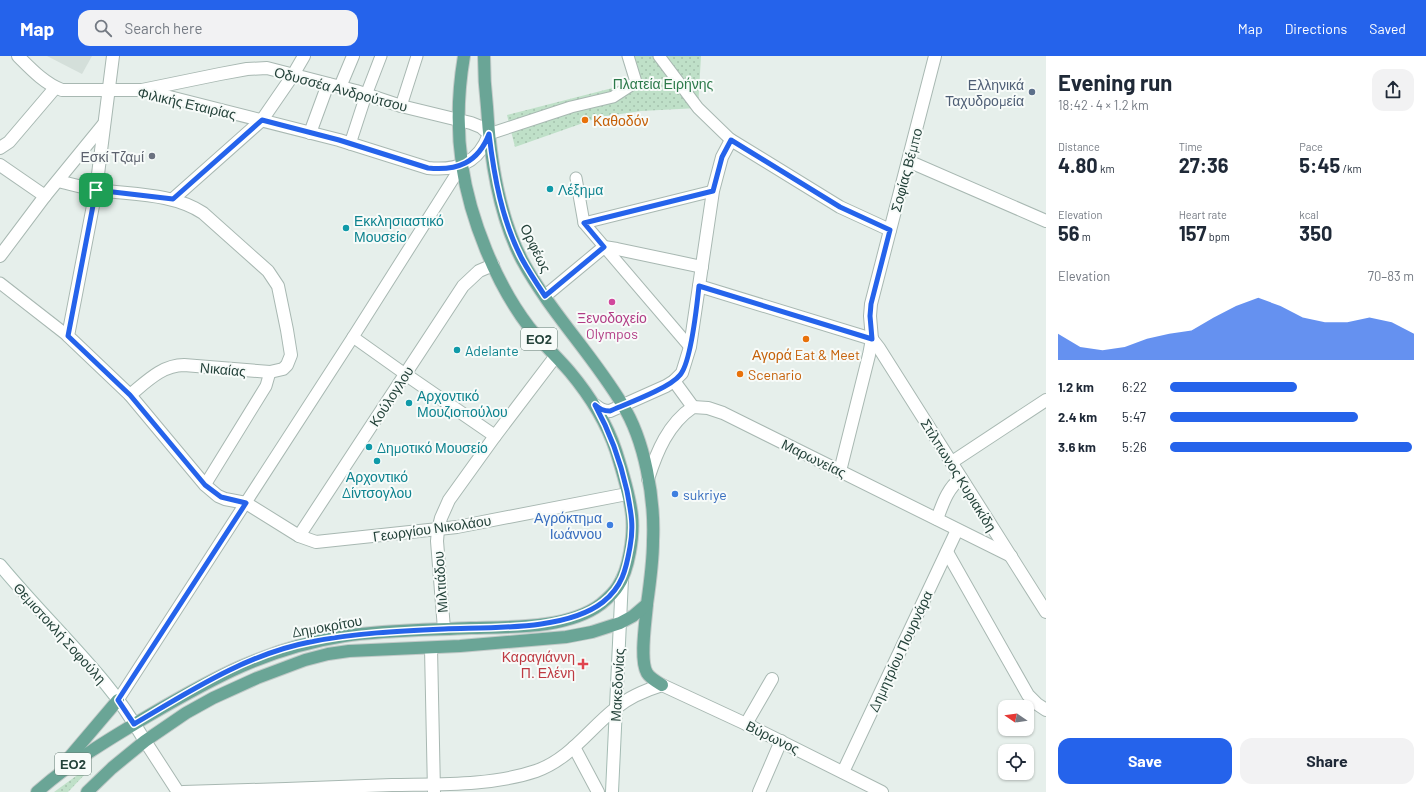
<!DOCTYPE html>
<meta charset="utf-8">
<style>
body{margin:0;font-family:Barlow,sans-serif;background:#f2f2f3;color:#1f2937;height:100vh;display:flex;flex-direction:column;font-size:15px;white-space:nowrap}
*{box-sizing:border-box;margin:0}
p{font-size:13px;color:#747a83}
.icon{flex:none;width:22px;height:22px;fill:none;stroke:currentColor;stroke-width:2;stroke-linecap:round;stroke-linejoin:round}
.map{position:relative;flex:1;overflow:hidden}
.drawer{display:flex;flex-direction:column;background:#fff;width:380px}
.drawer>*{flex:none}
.needle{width:26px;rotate:283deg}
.controls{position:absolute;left:998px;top:644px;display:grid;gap:8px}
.controls a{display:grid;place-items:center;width:36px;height:36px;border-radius:8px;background:#fff;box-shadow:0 1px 3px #0004;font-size:20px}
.pin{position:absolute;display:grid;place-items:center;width:34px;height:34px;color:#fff;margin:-17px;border-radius:8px;box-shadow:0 2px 6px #0006}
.round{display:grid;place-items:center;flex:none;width:42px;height:42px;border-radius:12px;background:#f2f2f3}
.overview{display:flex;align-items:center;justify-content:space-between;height:68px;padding:0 12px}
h1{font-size:22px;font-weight:700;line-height:30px}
.figures{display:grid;grid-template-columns:repeat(3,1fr);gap:6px;height:68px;padding:4px 12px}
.figures div{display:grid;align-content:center}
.figures b{font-size:20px;font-weight:700}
.figures small{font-size:11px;font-weight:400}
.figures p{font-size:11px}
.chart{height:112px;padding:8px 12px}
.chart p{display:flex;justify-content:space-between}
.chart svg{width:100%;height:72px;margin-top:4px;fill:#2563eb;opacity:.7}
.primary-button{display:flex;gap:8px;margin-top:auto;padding:8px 12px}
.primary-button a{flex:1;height:46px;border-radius:12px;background:#2563eb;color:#fff;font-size:16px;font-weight:700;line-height:46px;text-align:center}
.primary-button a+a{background:#f2f2f3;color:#1f2937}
ul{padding:0 12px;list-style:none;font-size:13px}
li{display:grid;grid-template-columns:64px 48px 1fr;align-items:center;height:30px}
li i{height:10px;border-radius:5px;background:#2563eb}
header{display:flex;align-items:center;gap:24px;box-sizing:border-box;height:56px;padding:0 20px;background:#2563eb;color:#fff}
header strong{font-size:19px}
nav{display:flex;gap:22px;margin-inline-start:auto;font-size:14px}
.search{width:280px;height:36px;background:#f2f2f3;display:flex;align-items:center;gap:10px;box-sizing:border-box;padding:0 14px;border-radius:12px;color:#747a83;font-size:15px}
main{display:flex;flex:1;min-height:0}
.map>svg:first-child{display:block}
.built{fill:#d4dfda}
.park{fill:url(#park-dots)}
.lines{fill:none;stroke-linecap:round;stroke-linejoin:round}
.pedestrian-casing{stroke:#a8b8b2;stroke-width:13}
.minor-casing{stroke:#a8b8b2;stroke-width:14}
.tertiary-casing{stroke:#a8b8b2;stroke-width:14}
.secondary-casing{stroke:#a4bbb3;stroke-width:14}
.primary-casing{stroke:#c2cac8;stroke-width:14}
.pedestrian{stroke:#fff;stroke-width:11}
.minor{stroke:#fff;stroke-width:12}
.tertiary{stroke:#fff;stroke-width:12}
.secondary{stroke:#fff;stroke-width:12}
.primary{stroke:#6aa596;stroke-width:12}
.route-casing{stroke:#fff;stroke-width:8}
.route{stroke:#2563eb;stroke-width:5}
.service-dot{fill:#5c6f8a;stroke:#f7fbf9;stroke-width:1.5}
.food-dot{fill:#e8710a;stroke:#f7fbf9;stroke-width:1.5}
.worship-dot{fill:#6b7280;stroke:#f7fbf9;stroke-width:1.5}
.culture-dot{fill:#0f9aa8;stroke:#f7fbf9;stroke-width:1.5}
.hotel-dot{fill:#d1479c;stroke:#f7fbf9;stroke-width:1.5}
.shop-dot{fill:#3f7fe0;stroke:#f7fbf9;stroke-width:1.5}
.health-dot{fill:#e0444e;stroke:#f7fbf9;stroke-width:1.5}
.labels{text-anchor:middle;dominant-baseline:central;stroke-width:4;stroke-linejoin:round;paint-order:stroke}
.shield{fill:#f7fbf9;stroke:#637a73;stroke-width:1}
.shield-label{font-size:13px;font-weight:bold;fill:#24423a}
.park-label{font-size:14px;fill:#2d7a4b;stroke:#f7fbf9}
.service-label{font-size:14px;fill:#4e5e75;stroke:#f7fbf9;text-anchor:end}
.street-label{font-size:14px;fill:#24423a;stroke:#f7fbf9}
.food-label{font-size:14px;fill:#c56008;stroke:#f7fbf9;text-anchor:start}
.worship-label{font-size:14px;fill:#5b616d;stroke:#f7fbf9;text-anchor:end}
.culture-label{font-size:14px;fill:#0d838f;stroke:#f7fbf9;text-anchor:start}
.hotel-label{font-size:14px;fill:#b23c85;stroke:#f7fbf9}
.shop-label{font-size:14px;fill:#366cbe;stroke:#f7fbf9;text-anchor:start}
.health-label{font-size:14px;fill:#be3a42;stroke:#f7fbf9;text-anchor:end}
</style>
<header>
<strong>Map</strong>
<div class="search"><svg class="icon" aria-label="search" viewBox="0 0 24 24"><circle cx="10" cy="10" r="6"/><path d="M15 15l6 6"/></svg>Search here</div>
<nav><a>Map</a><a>Directions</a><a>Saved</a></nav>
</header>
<main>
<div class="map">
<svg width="1046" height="736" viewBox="0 0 1046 736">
<defs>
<pattern id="park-dots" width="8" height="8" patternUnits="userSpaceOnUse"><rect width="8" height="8" fill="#bfe0c8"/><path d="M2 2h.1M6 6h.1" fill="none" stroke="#a4c1ad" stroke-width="1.8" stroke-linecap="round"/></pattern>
</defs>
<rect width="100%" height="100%" fill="#e6efeb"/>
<polygon class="built" points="47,0 92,0 82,18"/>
<g class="park">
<polygon points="630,0 701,0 698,52 641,55 600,61 515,91 507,59 636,26"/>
<polygon points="90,713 68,736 54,736 83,715"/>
</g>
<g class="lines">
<defs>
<g id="pedestrian">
<polyline points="659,0 698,52 731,84"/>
<polyline points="401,50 417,0"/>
<polyline points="489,78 571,51 613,41 636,26 628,0"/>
<polyline points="350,88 366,39 381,0"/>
<polyline points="576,122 584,167 690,291"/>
<polyline points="584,167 713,135"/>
<polyline points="0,227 68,280"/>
<polyline points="353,281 405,318"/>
<polyline points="205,429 266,330 270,316"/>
<polyline points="118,644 353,281 462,109"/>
</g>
<g id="minor">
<polyline points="113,0 96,134 68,280 130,339 205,429 218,440 225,443 246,447 299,480 316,486 457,471 627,438"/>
<polyline points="340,31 353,0"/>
<polyline points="142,34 220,18 247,13 267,12 356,35 401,50 471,67 481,71 489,78"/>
<polyline points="310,77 328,28"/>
<polyline points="908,105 1046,165"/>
<polyline points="0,109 45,140"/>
<path d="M58,125C71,128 84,132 98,134C133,139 172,137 203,157L268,215L278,230L287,274L291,299L287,309L283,313L270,316L184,309C162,309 146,326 130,339"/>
<polyline points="173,143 262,64 293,19 304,0"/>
<polyline points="0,200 45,140 103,69"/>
<polyline points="699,230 872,283"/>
<polyline points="545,240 604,191 617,193 702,211"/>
<polyline points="872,283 879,292 1046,556"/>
<polyline points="405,318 495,380"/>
<polyline points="674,325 693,351"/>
<path d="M595,349C600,353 603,355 610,355L666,330L674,325L682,317L690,291L713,135L722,101L731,84L840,151L890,174"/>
<polyline points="952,406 1046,344"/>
<polyline points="840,415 869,299 872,283 870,260 871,248 935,0"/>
<path d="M648,423C657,395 668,368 693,351L708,352L723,357L1011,500"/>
<path d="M937,463C943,447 947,433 961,422"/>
<polyline points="299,480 463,230 479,215 493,209"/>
<polyline points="947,496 1028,639 1037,648 1046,654"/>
<polyline points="444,573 437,485 438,474 441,462 449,444 495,380 555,301"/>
<polyline points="431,592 434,736"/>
<polyline points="746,668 772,623"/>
<polyline points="843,716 957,474"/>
<polyline points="759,736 781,685"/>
</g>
<g id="tertiary">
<path d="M18,0C31,13 45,28 62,34H142L339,84L428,112C457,115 479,107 489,78"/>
<polyline points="0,92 9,86 55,32"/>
<polyline points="145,685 178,736"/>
<polyline points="574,691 598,736"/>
<path d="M183,736C253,734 322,732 392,729C438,728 492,730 536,715C570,703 589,673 616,652C629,641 646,634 662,629L746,668L882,736"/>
</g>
<g id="secondary">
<path d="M0,509C34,550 72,587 105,627C120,645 133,665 145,685"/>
<polyline points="612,736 622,523"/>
</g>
<g id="primary">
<path d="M647,548C646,564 639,604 647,617C650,622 657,626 662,629"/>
<polyline points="62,710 118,644"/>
<path d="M37,736C71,706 109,683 148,660C213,622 267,592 344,580C385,574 429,574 471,572C511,571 568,573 601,548C607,543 614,537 618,530C629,514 634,479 632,460C630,440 622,414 616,395C606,365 590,340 570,316C557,301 542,287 529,271C496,228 470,163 462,109C457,74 458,35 464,0"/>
<path d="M87,736L112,712L145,685L186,657L213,642L257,622L305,604L328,598L349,595L460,590L566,581L592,576L620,567L633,560L647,548C650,527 653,506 653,485C655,443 645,384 622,348C592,298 550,256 522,204C498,158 490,102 487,51C485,34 484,17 484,0"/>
</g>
</defs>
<use href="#pedestrian" class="pedestrian-casing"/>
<use href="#minor" class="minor-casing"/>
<use href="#tertiary" class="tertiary-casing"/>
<use href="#secondary" class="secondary-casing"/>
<use href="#primary" class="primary-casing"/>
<use href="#pedestrian" class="pedestrian"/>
<use href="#minor" class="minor"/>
<use href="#tertiary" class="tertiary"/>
<use href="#secondary" class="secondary"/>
<use href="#primary" class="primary"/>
</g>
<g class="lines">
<defs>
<path id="route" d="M262,64L339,84L428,112C457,115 478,107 489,78C494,120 502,165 522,203C529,216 537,228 545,240L604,191L584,167L713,135L722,101L731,84L840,151L890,174L871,248L870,260L872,283L699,230C697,249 691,307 680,319C670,332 626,348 610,355C603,355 600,353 595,349C611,378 620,403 627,435C631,456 634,470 630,491C626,514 622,531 603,546C566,575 490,571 444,573C399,575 355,577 310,586C247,598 190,635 134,668L118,644L246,447L221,441L205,429L130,339L68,280L96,134L173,143Z"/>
</defs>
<use href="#route" class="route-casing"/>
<use href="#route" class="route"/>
</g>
<circle class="service-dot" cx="1032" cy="36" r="4"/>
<g class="food-dot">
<circle cx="585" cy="64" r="4"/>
<circle cx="806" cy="283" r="4"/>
<circle cx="740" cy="318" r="4"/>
</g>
<circle class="worship-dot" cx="152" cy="100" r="4"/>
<g class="culture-dot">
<circle cx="550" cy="133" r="4"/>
<circle cx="346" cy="172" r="4"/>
<circle cx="457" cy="294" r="4"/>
<circle cx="409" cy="347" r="4"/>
<circle cx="369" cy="391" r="4"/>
<circle cx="377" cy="405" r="4"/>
</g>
<circle class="hotel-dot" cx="612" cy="246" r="4"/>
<g class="shop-dot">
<circle cx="675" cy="438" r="4"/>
<circle cx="610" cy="469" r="4"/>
</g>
<path class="health-dot" d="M581 602h4v4h4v4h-4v4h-4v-4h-4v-4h4z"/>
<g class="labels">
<g class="shield">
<rect x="521" y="272" width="36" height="22" rx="3"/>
<rect x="55" y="697" width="36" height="22" rx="3"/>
</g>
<g class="shield-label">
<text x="539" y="283">ΕΟ2</text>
<text x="73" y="708">ΕΟ2</text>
</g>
<g class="park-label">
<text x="663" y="27">Πλατεία Ειρήνης</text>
</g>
<g class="service-label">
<text x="1024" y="28">Ελληνικά<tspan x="1024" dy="16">Ταχυδρομεία</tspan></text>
</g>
<g class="street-label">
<text transform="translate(341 33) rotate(15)">Οδυσσέα Ανδρούτσου</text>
<text transform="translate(187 47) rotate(13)">Φιλικής Εταιρίας</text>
<text transform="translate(906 114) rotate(-75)">Σοφίας Βέμπο</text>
<text transform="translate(536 192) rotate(64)">Ορφέως</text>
<text transform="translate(223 313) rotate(5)">Νικαίας</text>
<text transform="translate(391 340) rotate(-57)">Κούλογλου</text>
<text transform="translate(814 402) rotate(26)">Μαρωνείας</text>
<text transform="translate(959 419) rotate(58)">Στίλπωνος Κυριακίδη</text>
<text transform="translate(432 472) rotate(-8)">Γεωργίου Νικολάου</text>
<text transform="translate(440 526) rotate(-94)">Μιλτιάδου</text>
<text transform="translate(327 570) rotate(-10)">Δημοκρίτου</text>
<text transform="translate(60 577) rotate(48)">Θεμιστοκλή Σοφούλη</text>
<text transform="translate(900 595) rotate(-65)">Δημητρίου Πουρνάρα</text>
<text transform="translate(617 629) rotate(-87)">Μακεδονίας</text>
<text transform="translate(773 681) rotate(26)">Βύρωνος</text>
</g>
<g class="food-label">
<text x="593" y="64">Καθοδόν</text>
<text x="806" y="298" text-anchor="middle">Αγορά Eat &amp; Meet</text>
<text x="748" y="318">Scenario</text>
</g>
<g class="worship-label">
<text x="144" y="100">Εσκί Τζαμί</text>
</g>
<g class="culture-label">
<text x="558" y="133">Λέξημα</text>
<text x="354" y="164">Εκκλησιαστικό<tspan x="354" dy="16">Μουσείο</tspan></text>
<text x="465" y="294">Adelante</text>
<text x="417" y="339">Αρχοντικό<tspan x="417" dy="16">Μουζιοπούλου</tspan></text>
<text x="377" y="391">Δημοτικό Μουσείο</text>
<text x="377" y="420" text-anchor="middle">Αρχοντικό<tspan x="377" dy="16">Δίντσογλου</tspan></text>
</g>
<g class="hotel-label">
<text x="612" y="261">Ξενοδοχείο<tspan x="612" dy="16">Olympos</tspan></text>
</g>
<g class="shop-label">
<text x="683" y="438">sukriye</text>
<text x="602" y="461" text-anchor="end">Αγρόκτημα<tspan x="602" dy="16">Ιωάννου</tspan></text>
</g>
<g class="health-label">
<text x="575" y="600">Καραγιάννη<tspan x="575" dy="16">Π. Ελένη</tspan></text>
</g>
</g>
</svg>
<div class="controls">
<a><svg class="needle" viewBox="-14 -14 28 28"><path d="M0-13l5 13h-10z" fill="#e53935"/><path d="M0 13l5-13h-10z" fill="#747a83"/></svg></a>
<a><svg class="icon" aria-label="locate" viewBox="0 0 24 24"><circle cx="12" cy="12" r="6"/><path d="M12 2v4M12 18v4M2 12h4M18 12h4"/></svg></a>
</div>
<div class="pin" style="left:96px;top:134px;background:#1e9e55"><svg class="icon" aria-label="arrive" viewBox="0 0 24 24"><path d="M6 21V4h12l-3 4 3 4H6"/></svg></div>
</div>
<section class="drawer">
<div class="overview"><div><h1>Evening run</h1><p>18:42 · 4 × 1.2 km</p></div><a class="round"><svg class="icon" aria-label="share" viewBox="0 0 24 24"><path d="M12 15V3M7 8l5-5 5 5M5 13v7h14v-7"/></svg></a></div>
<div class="figures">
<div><p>Distance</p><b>4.80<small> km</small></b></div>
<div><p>Time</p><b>27:36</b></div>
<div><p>Pace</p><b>5:45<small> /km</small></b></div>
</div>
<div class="figures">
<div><p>Elevation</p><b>56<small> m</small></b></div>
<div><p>Heart rate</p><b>157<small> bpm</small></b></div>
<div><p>kcal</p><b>350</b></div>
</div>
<div class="chart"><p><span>Elevation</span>70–83 m</p>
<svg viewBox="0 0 160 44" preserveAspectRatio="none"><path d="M0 44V28L10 36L20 38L30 36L40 31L50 28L60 26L70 18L80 11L90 6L100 11L110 18L120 21L130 21L140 18L150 21L160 28V44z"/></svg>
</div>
<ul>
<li><b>1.2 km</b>6:22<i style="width:52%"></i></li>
<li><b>2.4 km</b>5:47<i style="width:77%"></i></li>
<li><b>3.6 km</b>5:26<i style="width:99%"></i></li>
</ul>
<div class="primary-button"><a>Save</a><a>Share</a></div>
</section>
</main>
